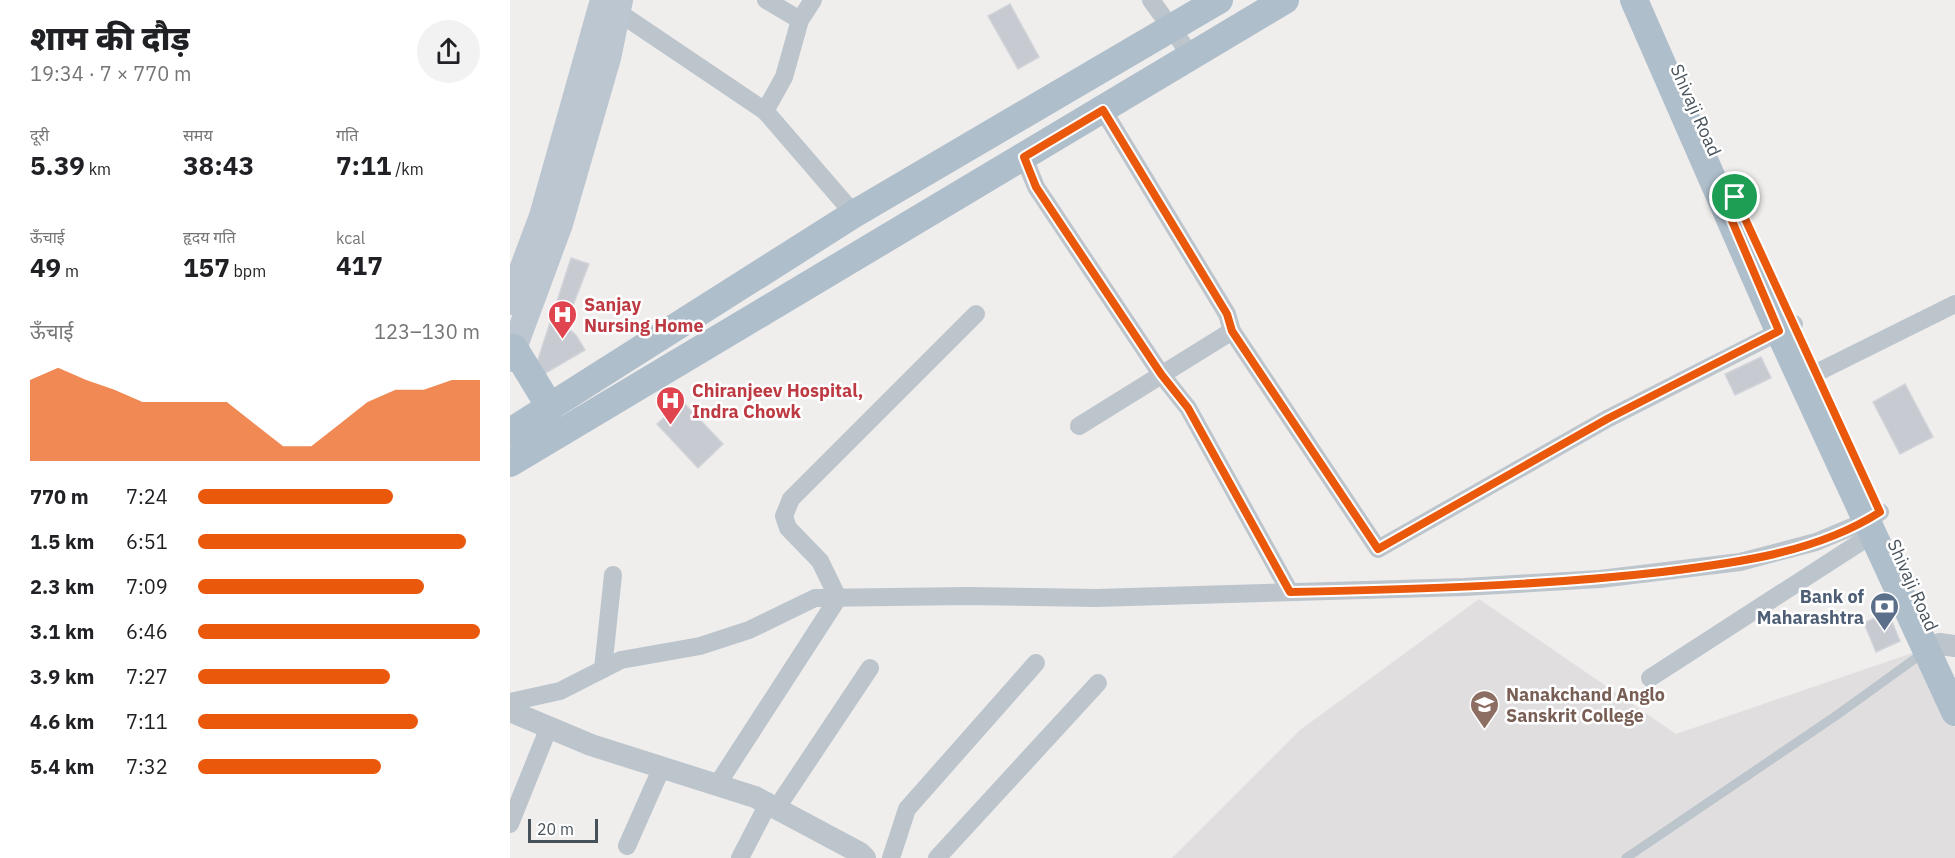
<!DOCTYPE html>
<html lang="hi">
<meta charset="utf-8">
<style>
body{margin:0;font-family:"IBM Plex Sans","Noto Sans Devanagari",sans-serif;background:#f2f2f2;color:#202124;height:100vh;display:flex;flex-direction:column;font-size:22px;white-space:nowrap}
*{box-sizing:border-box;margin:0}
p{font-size:20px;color:#757577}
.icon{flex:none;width:33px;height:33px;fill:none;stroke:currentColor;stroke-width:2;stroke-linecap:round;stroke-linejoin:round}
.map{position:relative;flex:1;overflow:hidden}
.panel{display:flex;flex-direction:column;background:#fff;width:510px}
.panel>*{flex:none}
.scale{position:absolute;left:18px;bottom:15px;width:70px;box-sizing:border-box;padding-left:6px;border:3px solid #46515a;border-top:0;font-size:16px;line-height:21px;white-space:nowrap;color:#46515a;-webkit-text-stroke:4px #fff;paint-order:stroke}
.pin{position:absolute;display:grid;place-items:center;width:51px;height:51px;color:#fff;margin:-26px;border:3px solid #fff;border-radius:50%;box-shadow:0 2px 6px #0007}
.round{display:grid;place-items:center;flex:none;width:63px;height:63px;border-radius:32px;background:#f2f2f2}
.head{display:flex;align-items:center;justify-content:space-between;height:102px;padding:0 30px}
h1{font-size:33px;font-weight:800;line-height:45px}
.metrics{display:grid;grid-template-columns:repeat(3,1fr);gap:9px;height:102px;padding:6px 30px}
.metrics div{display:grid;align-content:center}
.metrics b{font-size:26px;font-weight:800}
.metrics small{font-size:16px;font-weight:400}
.metrics p{font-size:16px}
.chart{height:168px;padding:12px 30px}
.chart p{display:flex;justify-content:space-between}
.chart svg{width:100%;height:108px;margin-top:6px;fill:#ea580c;opacity:.7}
ul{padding:0 30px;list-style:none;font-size:20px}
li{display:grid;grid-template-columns:96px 72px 1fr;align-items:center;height:45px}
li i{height:15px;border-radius:8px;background:#ea580c}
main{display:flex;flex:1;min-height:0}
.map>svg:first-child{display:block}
.education{fill:#e1dedf}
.building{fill:#c7cad0;stroke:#d1d4d9;stroke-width:1.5}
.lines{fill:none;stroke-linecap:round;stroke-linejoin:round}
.service{stroke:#bcc5cc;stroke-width:9}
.minor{stroke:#bcc5cc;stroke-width:18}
.tertiary{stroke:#bcc5cc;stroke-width:22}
.secondary{stroke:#bbc6d1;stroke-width:26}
.primary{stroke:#aebecb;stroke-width:28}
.route-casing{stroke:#fff;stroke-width:12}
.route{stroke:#ea580c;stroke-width:8}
.labels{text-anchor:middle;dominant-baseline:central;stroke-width:5;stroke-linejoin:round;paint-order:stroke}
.street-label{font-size:18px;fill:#46515a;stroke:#fff}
.health-label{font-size:18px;font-weight:bold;fill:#be3a42;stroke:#fff;text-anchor:start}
.service-label{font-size:18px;font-weight:bold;fill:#4e5e75;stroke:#fff;text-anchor:end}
.education-label{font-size:18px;font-weight:bold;fill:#785e54;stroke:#fff;text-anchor:start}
</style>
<main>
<section class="panel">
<div class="head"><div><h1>शाम की दौड़</h1><p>19:34 · 7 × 770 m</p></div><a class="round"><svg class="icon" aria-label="share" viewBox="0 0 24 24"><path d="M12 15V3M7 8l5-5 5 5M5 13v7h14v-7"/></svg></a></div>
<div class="metrics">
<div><p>दूरी</p><b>5.39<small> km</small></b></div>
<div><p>समय</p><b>38:43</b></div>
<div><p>गति</p><b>7:11<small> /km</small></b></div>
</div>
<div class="metrics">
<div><p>ऊँचाई</p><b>49<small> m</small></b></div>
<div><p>हृदय गति</p><b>157<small> bpm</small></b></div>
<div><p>kcal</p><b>417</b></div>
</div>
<div class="chart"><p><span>ऊँचाई</span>123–130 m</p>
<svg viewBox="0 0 160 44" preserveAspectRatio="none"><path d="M0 44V11L10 6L20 11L30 15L40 20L50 20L60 20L70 20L80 29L90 38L100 38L110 29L120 20L130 15L140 15L150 11L160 11V44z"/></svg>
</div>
<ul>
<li><b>770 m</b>7:24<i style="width:69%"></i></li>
<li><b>1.5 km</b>6:51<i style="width:95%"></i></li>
<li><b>2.3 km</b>7:09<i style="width:80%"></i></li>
<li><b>3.1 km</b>6:46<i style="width:100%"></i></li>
<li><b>3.9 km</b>7:27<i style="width:68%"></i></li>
<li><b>4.6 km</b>7:11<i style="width:78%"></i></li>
<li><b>5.4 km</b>7:32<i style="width:65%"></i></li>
</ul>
</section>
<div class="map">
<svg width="1445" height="858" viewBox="0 0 1445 858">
<rect width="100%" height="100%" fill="#f0eded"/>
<polygon class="education" points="969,599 1166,734 1411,650 1445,728 1445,858 662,858 790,730"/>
<g class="building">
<polygon points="500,4 529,57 508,69 478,16"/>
<polygon points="61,258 79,264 55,326 66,335 75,350 27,378 23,375"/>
<polygon points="1251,357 1261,378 1225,395 1215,374"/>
<polygon points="1395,384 1423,437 1390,454 1363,402"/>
<polygon points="172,401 213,444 188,468 147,424"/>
<polygon points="1378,612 1390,641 1366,652 1354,623"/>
</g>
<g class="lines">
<polyline class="service" points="1116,858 1327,715 1413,653"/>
<g class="minor">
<polyline points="256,0 290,20"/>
<polyline points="641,0 682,57"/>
<polyline points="108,12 255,111 344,214"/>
<polyline points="593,110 717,314 722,331 868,549 1097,419 1284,324"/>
<polyline points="255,111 274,77 290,20 303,0"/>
<polyline points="514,157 526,187 651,374 678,408 780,592"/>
<polyline points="1292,380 1445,304"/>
<polyline points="569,426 722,331"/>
<polyline points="93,669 103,575"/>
<polyline points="1140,678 1363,534"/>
<polyline points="0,702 50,691 111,660 190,646 239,630 305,598 458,596 586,598 955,587 1090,579 1230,562 1306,542 1356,521 1370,512"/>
<polyline points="207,785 328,598 310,561 278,528 274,516 281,499 466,314"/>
<polyline points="266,809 360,668"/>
<polyline points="0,824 39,727"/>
<polyline points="117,846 152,767"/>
<polyline points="230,858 258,804"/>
<polyline points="381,858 397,809 526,663"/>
<polyline points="427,858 588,683"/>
</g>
<g class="tertiary">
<polyline points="1417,651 1430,644 1445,646"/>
<polyline points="0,711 81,745 245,797 350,853 355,858"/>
</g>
<g class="secondary">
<polyline points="0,302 32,216 93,0"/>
<polyline points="0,359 50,224 98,58 110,0"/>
</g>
<g class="primary">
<polyline points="1124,0 1269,331 1445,712"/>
<polyline points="4,348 40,407"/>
<polyline points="0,432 344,214 709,0"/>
<polyline points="0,463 775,0"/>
</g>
</g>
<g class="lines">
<defs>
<path id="route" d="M593,110L717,314L722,331L868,549L1097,419L1269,331L1214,202L1225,197L1370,512C1306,553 1226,563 1152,572C1029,586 905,589 780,592L678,408L651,374L526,187L514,157Z"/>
</defs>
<use href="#route" class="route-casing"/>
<use href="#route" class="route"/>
</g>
<defs>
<symbol id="hospital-pin" viewBox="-11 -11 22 30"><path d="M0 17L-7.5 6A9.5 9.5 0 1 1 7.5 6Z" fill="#e0444e" stroke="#fff"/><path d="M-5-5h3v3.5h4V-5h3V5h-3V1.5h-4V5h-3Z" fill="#fff"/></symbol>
<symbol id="bank-pin" viewBox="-11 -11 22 30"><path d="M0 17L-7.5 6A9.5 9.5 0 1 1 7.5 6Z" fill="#5c6f8a" stroke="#fff"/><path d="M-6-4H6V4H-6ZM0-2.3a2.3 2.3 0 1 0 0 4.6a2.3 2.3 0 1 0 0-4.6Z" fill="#fff"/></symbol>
<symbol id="university-pin" viewBox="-11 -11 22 30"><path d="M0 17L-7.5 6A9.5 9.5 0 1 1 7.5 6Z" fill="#8d6e63" stroke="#fff"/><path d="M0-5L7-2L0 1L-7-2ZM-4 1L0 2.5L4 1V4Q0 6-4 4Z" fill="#fff"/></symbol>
</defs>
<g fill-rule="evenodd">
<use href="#hospital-pin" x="36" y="298" width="33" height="45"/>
<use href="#hospital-pin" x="144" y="384" width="33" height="45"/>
<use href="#bank-pin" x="1358" y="590" width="33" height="45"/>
<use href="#university-pin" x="958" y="688" width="33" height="45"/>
</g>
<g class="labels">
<g class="street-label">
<text transform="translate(1186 110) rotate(66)">Shivaji Road</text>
<text transform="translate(1403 585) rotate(66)">Shivaji Road</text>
</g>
<g class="health-label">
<text x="74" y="304">Sanjay<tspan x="74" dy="21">Nursing Home</tspan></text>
<text x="182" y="390">Chiranjeev Hospital,<tspan x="182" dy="21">Indra Chowk</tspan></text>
</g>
<g class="service-label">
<text x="1354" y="596">Bank of<tspan x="1354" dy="21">Maharashtra</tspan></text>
</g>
<g class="education-label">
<text x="996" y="694">Nanakchand Anglo<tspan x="996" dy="21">Sanskrit College</tspan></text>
</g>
</g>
</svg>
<div class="scale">20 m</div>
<div class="pin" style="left:1225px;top:197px;background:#1e9e55"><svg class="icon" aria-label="arrive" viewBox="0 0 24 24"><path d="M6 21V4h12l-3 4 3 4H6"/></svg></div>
</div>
</main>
